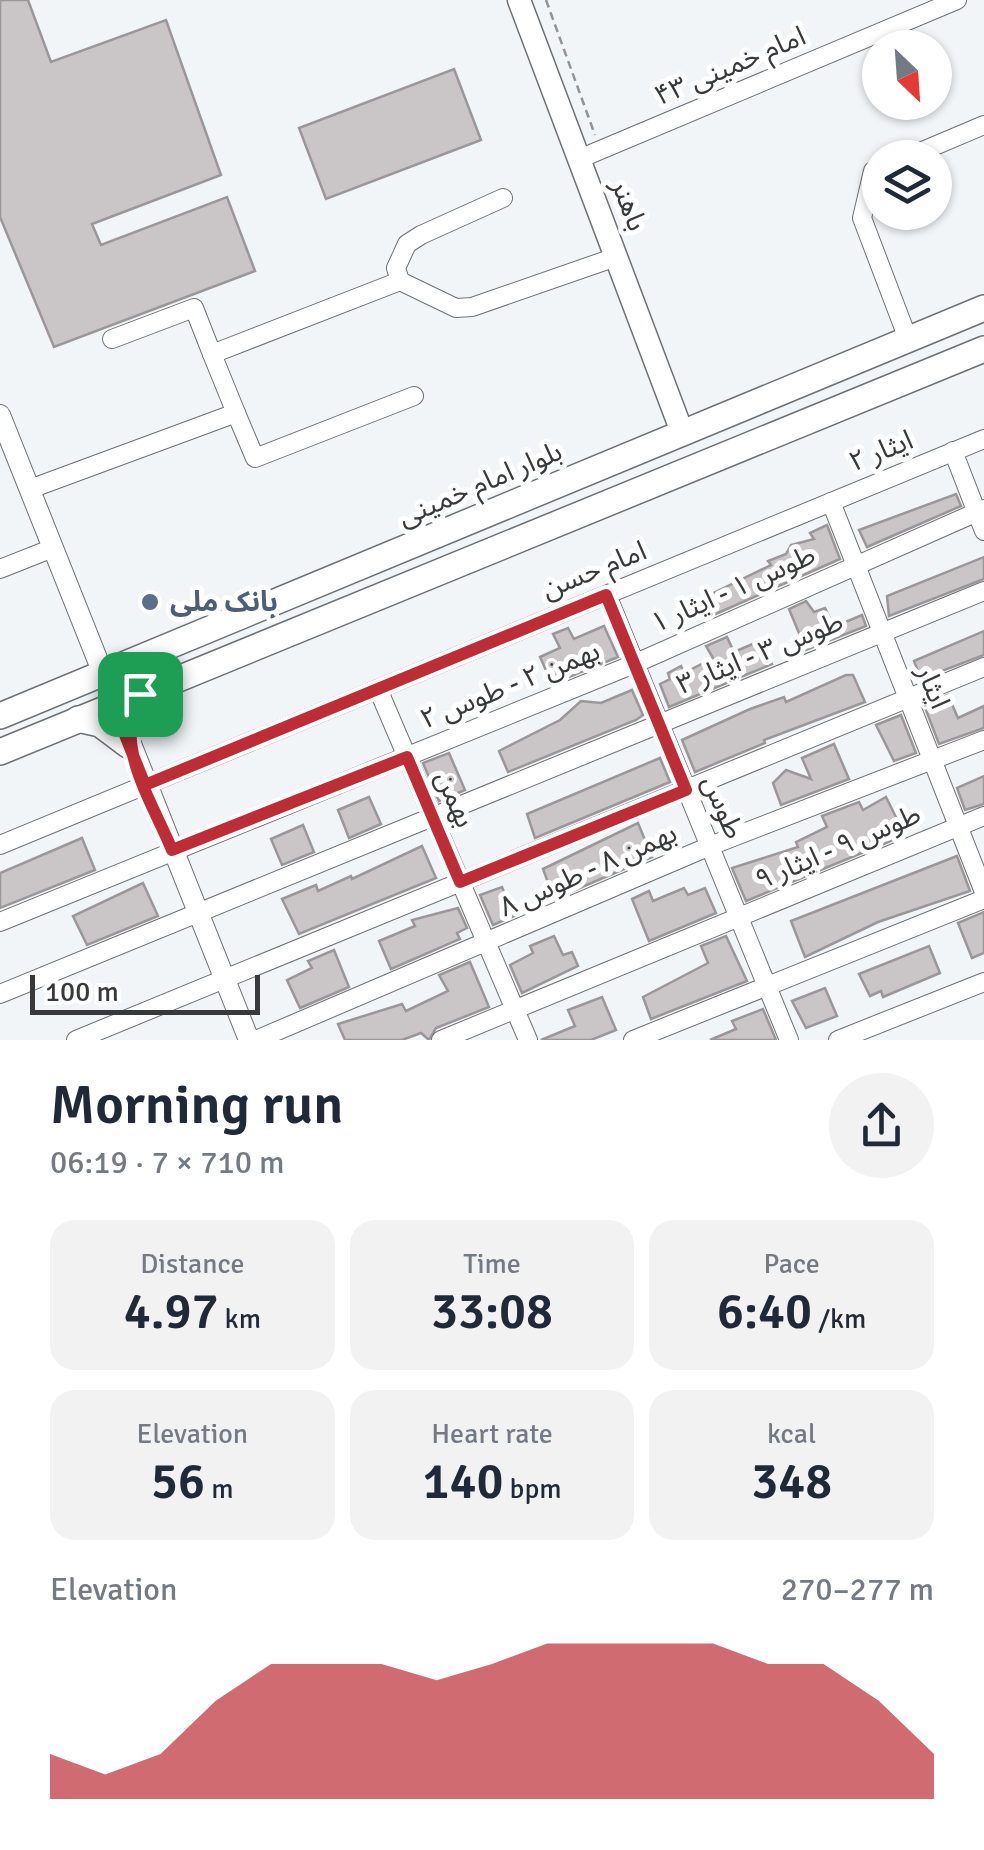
<!DOCTYPE html>
<meta charset="utf-8">
<style>
body{margin:0;font-family:Signika,"Noto Sans Arabic",sans-serif;background:#f2f2f3;color:#1f2937;height:100vh;display:flex;flex-direction:column;font-size:38px;white-space:nowrap}
*{box-sizing:border-box;margin:0}
p{font-size:32px;color:#747a83}
.icon{flex:none;width:55px;height:55px;fill:none;stroke:currentColor;stroke-width:2;stroke-linecap:round;stroke-linejoin:round}
.map{position:relative;height:1040px;overflow:hidden}
.details{display:flex;flex-direction:column;background:#fff;flex:1}
.details>*{flex:none}
.needle{width:65px;rotate:155deg}
.tools{position:absolute;left:862px;top:30px;display:grid;gap:20px}
.tools a{display:grid;place-items:center;width:90px;height:90px;border-radius:50%;background:#fff;box-shadow:0 2px 8px #0004;font-size:50px}
.scale{position:absolute;left:30px;bottom:25px;width:230px;box-sizing:border-box;padding-left:10px;border:5px solid #38393b;border-top:0;font-size:28px;line-height:35px;white-space:nowrap;color:#38393b;-webkit-text-stroke:8px #fff;paint-order:stroke}
.pin{position:absolute;display:grid;place-items:center;width:85px;height:85px;color:#fff;margin:-42px;border-radius:20px;box-shadow:0 5px 15px #0006}
.round{display:grid;place-items:center;flex:none;width:105px;height:105px;border-radius:52px;background:#f2f2f3}
.summary{display:flex;align-items:center;justify-content:space-between;height:170px;padding:0 50px}
h1{font-size:55px;font-weight:600;line-height:75px}
.stats{display:grid;grid-template-columns:repeat(3,1fr);gap:15px;height:170px;padding:10px 50px}
.stats div{display:grid;align-content:center;border-radius:25px;background:#f2f2f3;text-align:center}
.stats b{font-size:50px;font-weight:600}
.stats small{font-size:28px;font-weight:400}
.stats p{font-size:28px}
.chart{height:280px;padding:20px 50px}
.chart p{display:flex;justify-content:space-between}
.chart svg{width:100%;height:180px;margin-top:10px;fill:#bd2d36;opacity:.7}
.map>svg:first-child{display:block}
.building{fill:#cac5c7;stroke:#9b9798;stroke-width:2.5}
.lines{fill:none;stroke-linecap:round;stroke-linejoin:round}
.minor-casing{stroke:#6e7174;stroke-width:20}
.tertiary-casing{stroke:#6e7174;stroke-width:22}
.secondary-casing{stroke:#6e7174;stroke-width:25}
.primary-casing{stroke:#6e7174;stroke-width:28}
.path{stroke:#919396;stroke-width:2.5;stroke-dasharray:8 5;stroke-linecap:butt}
.minor{stroke:#fff;stroke-width:18}
.tertiary{stroke:#fff;stroke-width:20}
.secondary{stroke:#fff;stroke-width:22}
.primary{stroke:#fff;stroke-width:25}
.route-casing{stroke:#fff;stroke-width:20}
.route{stroke:#bd2d36;stroke-width:12}
.service-dot{fill:#5c6f8a;stroke:#fff;stroke-width:4}
.labels{text-anchor:middle;dominant-baseline:central;stroke-width:10;stroke-linejoin:round;paint-order:stroke}
.street-label{font-size:28px;fill:#38393b;stroke:#fff}
.service-label{font-size:28px;font-weight:bold;fill:#4e5e75;stroke:#fff;text-anchor:start}
</style>
<div class="map">
<svg width="984" height="1040" viewBox="0 0 984 1040">
<rect width="100%" height="100%" fill="#f1f5f8"/>
<g class="building">
<polygon points="0,0 28,0 51,62 166,20 221,175 92,224 101,245 227,197 255,271 54,347 0,217"/>
<polygon points="454,69 481,140 326,199 299,128"/>
<polygon points="956,494 961,506 867,547 859,530"/>
<polygon points="827,525 840,559 711,616 703,598 771,565 768,561 786,554 791,545 814,539 810,533"/>
<polygon points="984,557 984,579 889,616 887,596"/>
<polygon points="806,601 814,612 825,608 834,627 862,615 866,626 806,650 789,609"/>
<polygon points="604,626 618,657 552,684 540,657 560,648 553,634 568,628 574,639"/>
<polygon points="984,631 984,655 921,679 914,661"/>
<polygon points="727,637 734,652 762,640 772,664 669,707 660,684 670,679 668,673 681,666 684,673 713,658 706,646"/>
<polygon points="846,675 853,675 865,702 764,740 765,743 695,772 682,740 750,709 784,697 786,702"/>
<polygon points="632,690 643,715 636,720 508,772 499,751 560,720 581,701 601,703"/>
<polygon points="948,695 958,718 984,706 984,728 939,744 924,705"/>
<polygon points="901,715 916,753 894,761 876,725"/>
<polygon points="834,744 849,779 781,805 773,783 786,770 811,779 802,758"/>
<polygon points="449,753 465,790 439,801 423,763"/>
<polygon points="660,758 670,782 535,838 527,814"/>
<polygon points="984,776 984,804 965,810 957,788"/>
<polygon points="369,797 381,824 349,838 338,810"/>
<polygon points="886,797 905,835 746,901 732,868 798,847 796,842 827,827 822,816 859,802 863,810"/>
<polygon points="638,823 652,857 554,899 543,869"/>
<polygon points="303,825 314,852 282,865 271,839"/>
<polygon points="82,838 95,870 0,908 0,873"/>
<polygon points="422,846 436,878 299,934 282,899 316,885 318,891 351,876 352,879"/>
<polygon points="957,856 970,891 878,922 805,957 791,921"/>
<polygon points="143,883 158,916 87,945 73,916"/>
<polygon points="502,887 514,916 493,925 480,895"/>
<polygon points="684,888 688,895 705,888 716,913 649,941 632,899 649,891 653,901"/>
<polygon points="458,908 467,928 457,933 460,939 391,969 379,941 415,926 412,920"/>
<polygon points="984,912 984,953 972,958 958,923"/>
<polygon points="554,936 563,955 572,952 578,966 522,993 510,965 533,953 530,946"/>
<polygon points="726,936 747,981 651,1019 643,997 708,963 701,946"/>
<polygon points="929,946 940,973 883,997 881,991 870,996 859,974"/>
<polygon points="334,950 349,987 300,1008 287,980 312,968 308,961"/>
<polygon points="470,962 489,1007 436,1028 429,1040 421,1033 402,1040 345,1040 338,1024 402,1004 406,1011 448,991 439,975"/>
<polygon points="825,988 837,1016 806,1028 792,1001"/>
<polygon points="602,997 616,1030 591,1040 541,1040 575,1026 568,1010"/>
<polygon points="763,1009 776,1040 710,1040 736,1029 732,1021"/>
</g>
<g class="lines">
<defs>
<g id="minor">
<polyline points="906,158 984,125"/>
<polyline points="579,159 957,0"/>
<polyline points="880,168 873,171 862,218 908,339"/>
<polyline points="400,281 396,268 407,244 421,235 503,198"/>
<polyline points="112,339 194,308 212,354"/>
<polyline points="236,413 255,458 414,396"/>
<polyline points="953,451 984,531"/>
<polyline points="30,489 236,413 212,354 400,281 456,308 472,307 616,257"/>
<polyline points="831,502 984,892"/>
<polyline points="0,569 53,548"/>
<polyline points="607,595 789,1040"/>
<polyline points="378,689 528,1040"/>
<polyline points="0,845 984,439"/>
<polyline points="0,922 634,664 984,509"/>
<polyline points="0,994 984,591"/>
<polyline points="76,1040 984,667"/>
<polyline points="256,1040 710,846 984,740"/>
<polyline points="441,1040 984,816"/>
<polyline points="633,1040 984,899"/>
<polyline points="838,1040 984,982"/>
</g>
<polyline id="tertiary" points="0,415 249,1040"/>
<polyline id="secondary" points="519,0 682,432"/>
<g id="primary">
<polyline points="0,716 984,308"/>
<polyline points="78,719 100,724 128,745"/>
<polyline points="0,752 984,349"/>
</g>
</defs>
<use href="#minor" class="minor-casing"/>
<use href="#tertiary" class="tertiary-casing"/>
<use href="#secondary" class="secondary-casing"/>
<use href="#primary" class="primary-casing"/>
<polyline class="path" points="546,0 595,135"/>
<use href="#minor" class="minor"/>
<use href="#tertiary" class="tertiary"/>
<use href="#secondary" class="secondary"/>
<use href="#primary" class="primary"/>
</g>
<g class="lines">
<defs>
<path id="route" d="M140,694C112,744 152,801 172,850L407,757L460,882L686,790L606,595L145,785L113,705L140,694"/>
</defs>
<use href="#route" class="route-casing"/>
<use href="#route" class="route"/>
</g>
<circle class="service-dot" cx="150" cy="602" r="10"/>
<g class="labels">
<g class="street-label">
<text transform="translate(730 66) rotate(-23)">امام خمینی ۴۳</text>
<text transform="translate(629 205) rotate(69)">باهنر</text>
<text transform="translate(881 451) rotate(-22)">ایثار ۲</text>
<text transform="translate(480 484) rotate(-23)">بلوار امام خمینی</text>
<text transform="translate(594 570) rotate(-22)">امام حسن</text>
<text transform="translate(733 589) rotate(-24)">طوس ۱ - ایثار ۱</text>
<text transform="translate(760 653) rotate(-22)">طوس ۳ - ایثار ۳</text>
<text transform="translate(510 685) rotate(-22)">بهمن ۲ - طوس ۲</text>
<text transform="translate(933 687) rotate(68)">ایثار</text>
<text transform="translate(455 799) rotate(67)">بهمن</text>
<text transform="translate(723 807) rotate(67)">طوس</text>
<text transform="translate(838 847) rotate(-23)">طوس ۹ - ایثار ۹</text>
<text transform="translate(588 870) rotate(-24)">بهمن ۸ - طوس ۸</text>
</g>
<g class="service-label">
<text x="170" y="602">بانک ملی</text>
</g>
</g>
</svg>
<div class="tools">
<a><svg class="needle" viewBox="-14 -14 28 28"><path d="M0-13l5 13h-10z" fill="#e53935"/><path d="M0 13l5-13h-10z" fill="#747a83"/></svg></a>
<a><svg class="icon" aria-label="layers" viewBox="0 0 24 24"><path d="M12 4l9 5-9 5-9-5zM3 14l9 5 9-5"/></svg></a>
</div>
<div class="scale">100 m</div>
<div class="pin" style="left:140px;top:694px;background:#1e9e55"><svg class="icon" aria-label="arrive" viewBox="0 0 24 24"><path d="M6 21V4h12l-3 4 3 4H6"/></svg></div>
</div>
<section class="details">
<div class="summary"><div><h1>Morning run</h1><p>06:19 · 7 × 710 m</p></div><a class="round"><svg class="icon" aria-label="share" viewBox="0 0 24 24"><path d="M12 15V3M7 8l5-5 5 5M5 13v7h14v-7"/></svg></a></div>
<div class="stats">
<div><p>Distance</p><b>4.97<small> km</small></b></div>
<div><p>Time</p><b>33:08</b></div>
<div><p>Pace</p><b>6:40<small> /km</small></b></div>
</div>
<div class="stats">
<div><p>Elevation</p><b>56<small> m</small></b></div>
<div><p>Heart rate</p><b>140<small> bpm</small></b></div>
<div><p>kcal</p><b>348</b></div>
</div>
<div class="chart"><p><span>Elevation</span>270–277 m</p>
<svg viewBox="0 0 160 44" preserveAspectRatio="none"><path d="M0 44V33L10 38L20 33L30 20L40 11L50 11L60 11L70 15L80 11L90 6L100 6L110 6L120 6L130 11L140 11L150 20L160 33V44z"/></svg>
</div>
</section>
